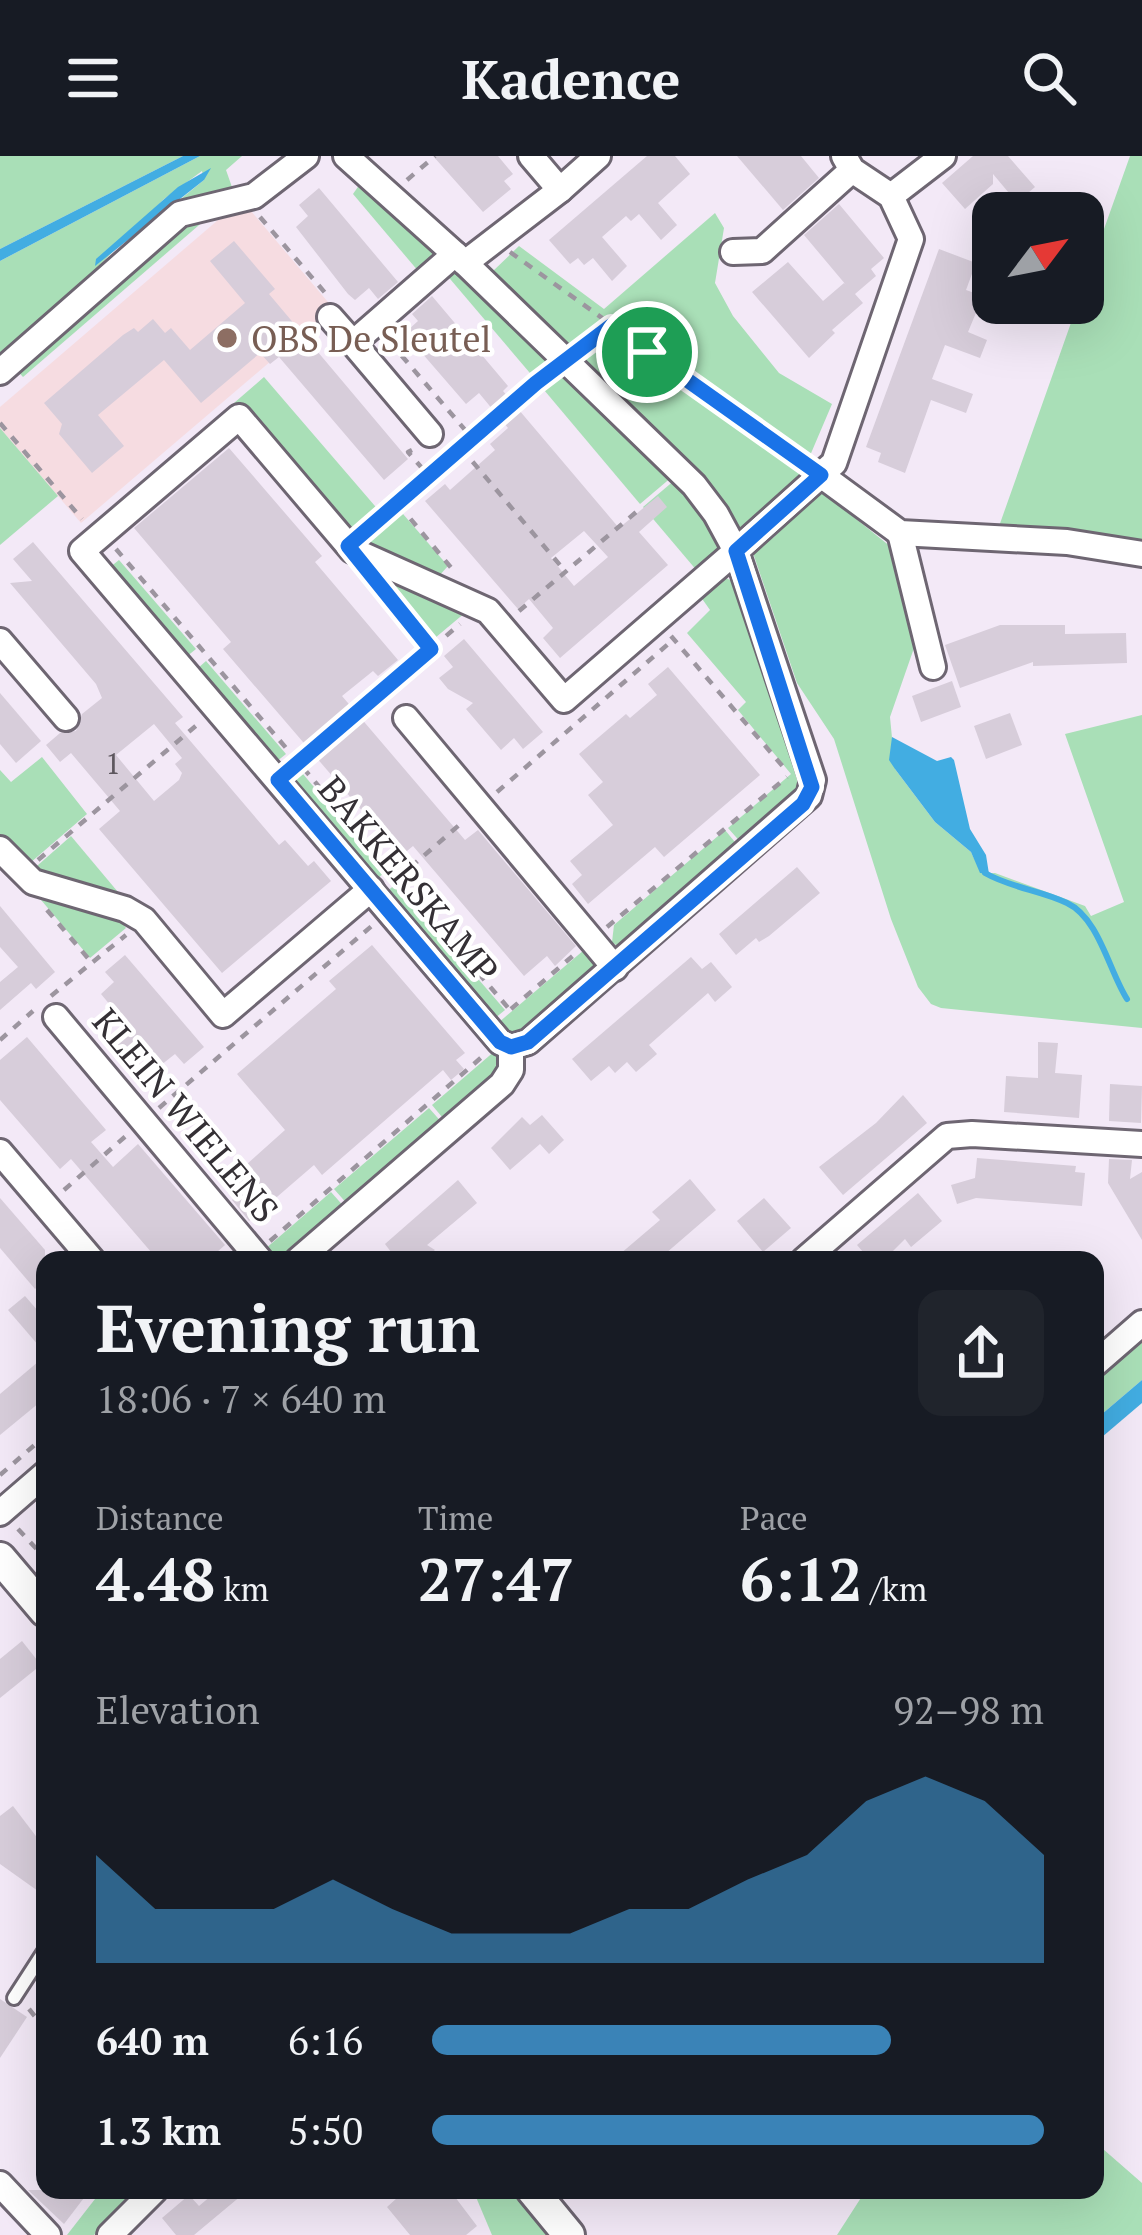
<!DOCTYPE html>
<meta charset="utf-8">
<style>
body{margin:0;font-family:"PT Serif",serif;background:#20242c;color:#f1f3f6;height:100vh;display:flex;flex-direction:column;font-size:45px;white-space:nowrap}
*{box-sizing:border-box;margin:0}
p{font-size:39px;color:#9ea1a6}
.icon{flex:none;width:66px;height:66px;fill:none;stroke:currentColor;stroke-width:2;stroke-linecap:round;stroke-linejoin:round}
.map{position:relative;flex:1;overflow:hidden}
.side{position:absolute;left:36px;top:1095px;width:1068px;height:948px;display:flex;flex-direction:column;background:#171b24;border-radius:24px;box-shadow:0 12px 48px #0002}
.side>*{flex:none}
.needle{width:78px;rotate:58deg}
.fabs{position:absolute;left:972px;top:36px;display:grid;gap:24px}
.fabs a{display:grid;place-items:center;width:132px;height:132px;border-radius:24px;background:#171b24;box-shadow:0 12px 48px #0002;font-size:60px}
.pin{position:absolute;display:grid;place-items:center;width:102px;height:102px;color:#fff;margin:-51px;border:6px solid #fff;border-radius:50%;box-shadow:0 3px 12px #0007}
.round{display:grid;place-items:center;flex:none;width:126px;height:126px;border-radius:24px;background:#20242c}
.summary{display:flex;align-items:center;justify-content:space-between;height:204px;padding:0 60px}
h1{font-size:66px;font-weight:800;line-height:90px}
.stats{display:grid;grid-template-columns:repeat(3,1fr);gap:18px;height:204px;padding:12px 60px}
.stats div{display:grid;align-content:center}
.stats b{font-size:60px;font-weight:800}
.stats small{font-size:33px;font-weight:400}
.stats p{font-size:33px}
.chart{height:336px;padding:24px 60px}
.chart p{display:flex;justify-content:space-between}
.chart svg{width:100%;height:216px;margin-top:12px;fill:#3a83b7;opacity:.7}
ul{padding:0 60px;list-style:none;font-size:39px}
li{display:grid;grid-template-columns:192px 144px 1fr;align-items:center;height:90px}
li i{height:30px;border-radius:15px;background:#3a83b7}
header{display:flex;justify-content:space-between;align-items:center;height:156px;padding:0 60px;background:#171b24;font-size:54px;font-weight:800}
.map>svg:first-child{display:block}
.education{fill:#f6dce1}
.green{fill:#a9dfb7;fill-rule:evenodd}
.water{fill:#42ade2}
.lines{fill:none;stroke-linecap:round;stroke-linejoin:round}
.stream{stroke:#42ade2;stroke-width:6}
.building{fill:#d7cdda;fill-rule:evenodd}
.service-casing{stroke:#6e6672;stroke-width:18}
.minor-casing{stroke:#6e6672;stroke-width:30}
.tertiary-casing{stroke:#6e6672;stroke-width:36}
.path{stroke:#9c959f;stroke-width:4.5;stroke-dasharray:9 9;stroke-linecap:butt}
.service{stroke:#fff;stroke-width:12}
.minor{stroke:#fff;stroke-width:24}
.tertiary{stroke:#fff;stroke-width:30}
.route-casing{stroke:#fff;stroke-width:24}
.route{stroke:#1a73e8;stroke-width:15}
.education-dot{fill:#8d6e63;stroke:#fff;stroke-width:4.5}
.labels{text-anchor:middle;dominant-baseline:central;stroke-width:9;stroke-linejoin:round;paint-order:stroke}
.number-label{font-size:30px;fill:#5d575e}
.education-label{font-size:36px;fill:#785e54;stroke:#fff;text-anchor:start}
.street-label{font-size:36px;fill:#343035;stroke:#fff}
</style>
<header><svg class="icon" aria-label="menu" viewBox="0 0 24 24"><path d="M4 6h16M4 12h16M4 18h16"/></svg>Kadence<svg class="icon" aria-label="search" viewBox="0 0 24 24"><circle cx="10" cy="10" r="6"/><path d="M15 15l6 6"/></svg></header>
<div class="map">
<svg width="1142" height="2079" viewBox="0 0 1142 2079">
<rect width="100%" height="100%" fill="#f3e9f7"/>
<polygon class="education" points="251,55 333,152 81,367 0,272 0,251 218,64"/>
<g class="green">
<polygon points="0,0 183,0 0,93"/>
<path d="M200,0H242L226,14L233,34L0,201V105ZM202,15L204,24L99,110L164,43Z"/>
<polygon points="1130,0 1142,0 1142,394 997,376 1078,147 1083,147 1083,132"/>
<polygon points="360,28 437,95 419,116 353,38"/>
<polygon points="213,57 23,221 13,210 179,71"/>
<polygon points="715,57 724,72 715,127 733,160 779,217 832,248 806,309 811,314 743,376 699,316 492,116 519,90 604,153"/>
<polygon points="453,110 554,207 535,223 445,117"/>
<polygon points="559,212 673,320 640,348 539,228"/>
<polygon points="264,221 381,357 357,377 347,367 340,371 234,247"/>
<polygon points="0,272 58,340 0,389"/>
<polygon points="676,323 699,349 721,390 698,416 643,351"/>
<polygon points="820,334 896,395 915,481 914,492 890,561 895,613 935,666 971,696 981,717 995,717 1085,750 1091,760 1124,746 1065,578 1142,559 1142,872 941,852 931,848 918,831 891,763 834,583 797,527 752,394 774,381"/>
<polygon points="397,351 448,410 438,421 355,387"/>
<polygon points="119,404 196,493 186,501 109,412"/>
<polygon points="361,407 466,456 429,487"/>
<polygon points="726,422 734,426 802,623 801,633 743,689 728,672 791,618 738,554 746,546 687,477 710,454 698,437 718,423"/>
<polygon points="206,505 286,598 276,606 197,513"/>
<polygon points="42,601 87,658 30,707 20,696 14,700 0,684 0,614 11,626"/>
<polygon points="298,612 385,716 376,724 288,621"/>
<polygon points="725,674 739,691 621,793 612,786 614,769"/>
<polygon points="71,680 128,748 29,717"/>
<polygon points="396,728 505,854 494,863 386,736"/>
<polygon points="36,738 119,763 126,772 90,802"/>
<polygon points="584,794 599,812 524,875 509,876 498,867"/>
<polygon points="496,894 498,918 447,967 432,949"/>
<polygon points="429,952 444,969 349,1050 334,1033"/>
<polygon points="331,1036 346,1053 286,1104 275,1104 264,1094"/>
<polygon points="1142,1177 1142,1224 1095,1264 1095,1218"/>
<polygon points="1095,1986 1142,2027 1142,2079 837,2079 866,2034 1095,2034"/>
<polygon points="102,2034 136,2034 94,2079 67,2079"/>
<polygon points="473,2034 521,2034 558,2079 492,2079"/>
</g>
<g class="water">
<polygon points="183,0 200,0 0,105 0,93"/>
<polygon points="211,12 204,24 95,110 96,103 178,31"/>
<polygon points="892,581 937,605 951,601 954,604 970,673 986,699 989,718 980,717 971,696 935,666 895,613 889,604"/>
<polygon points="1142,1224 1142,1247 1095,1287 1095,1264"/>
</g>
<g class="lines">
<path class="stream" d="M985,717C1011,732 1040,734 1067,747C1099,762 1109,815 1127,843"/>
</g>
<g class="building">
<polygon points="433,0 498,0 513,18 504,25 511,33 483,56"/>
<polygon points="647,0 675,0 690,18 658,47 677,69 661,84 639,58 631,65 626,60 602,81 627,110 612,125 593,102 584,109 578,102 570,108 549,84"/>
<polygon points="737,0 801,0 819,22 783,54"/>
<polygon points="973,0 1008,0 1035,31 1021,43 1014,43 993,18 993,28 965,53 942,27"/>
<polygon points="319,32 398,126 378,143 369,132 355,144 348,138 296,71 308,60 299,49"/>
<polygon points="839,48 884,102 871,113 876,120 855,138 863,147 832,174 835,177 809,202 752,136 788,106 823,145 844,127 846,129 804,79"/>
<polygon points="234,85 275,133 269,138 408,303 384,324 279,201 270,208 260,197 201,247 164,204 98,259 124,290 92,317 59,278 62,268 44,247 123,179 134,172 138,176 153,163 165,177 171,172 190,194 245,147 210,105"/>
<polygon points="939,93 976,107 966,134 983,140 968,176 987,184 980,202 945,189 932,223 973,238 966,257 931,244 905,317 878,306 881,297 866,291"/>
<path d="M432,140L508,230L503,235L619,372L658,340L667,351L639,376L668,409L560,502L543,482L553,472L529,443L518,453L425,345L445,328L450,334L495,294L490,288L508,272L479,237L466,248L408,181V174L418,165L412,158ZM584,375L608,401L574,430L551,402Z"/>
<polygon points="229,292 322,400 315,406 398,504 378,520 373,515 342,540 465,684 478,674 576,790 555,810 547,800 524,820 413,690 401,700 223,493 231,486 134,372"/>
<path d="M33,386L183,561L175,567L279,689L285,684L308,710L314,705L331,725L222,817L99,673L120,655L71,597L60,606L46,589L60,577L76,575L82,558L102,542L96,528L10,427L32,425L13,403ZM154,568L182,602L175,608L182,617L179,624L154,645L116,599Z"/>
<polygon points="1000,469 1065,469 1065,478 1126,477 1127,507 1033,510 1033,506 960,532 945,489"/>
<polygon points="464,483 543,576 523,593 514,582 501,594 466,553 473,547 448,533 439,522 453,511 444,500"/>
<polygon points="668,511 760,619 664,701 655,691 588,748 572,728 582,719 570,705 613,669 588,639 603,626 579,598 626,558 630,562 657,539 648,528"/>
<polygon points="952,525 961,551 921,566 912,540"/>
<polygon points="0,537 41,585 16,607 0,588"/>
<polygon points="1010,557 1022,589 986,603 974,570"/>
<polygon points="797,711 820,737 769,780 759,786 756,782 736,799 719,778"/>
<polygon points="0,750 55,816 36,833 31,827 0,854 0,826 18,811 0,791"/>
<polygon points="372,789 465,897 456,904 464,913 451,924 443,914 322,1019 314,1009 249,1065 232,1044 240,1037 229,1024 285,974 237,918 336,833 329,825"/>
<polygon points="125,799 204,891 184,908 175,898 161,909 139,893 129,902 116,887 131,874 101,838 114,826 105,816"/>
<polygon points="691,801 702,813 711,806 732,831 715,846 708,837 683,859 649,889 657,898 636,916 627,906 615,917 609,910 591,925 572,903"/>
<polygon points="27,881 106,974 91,986 113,1011 138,988 225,1089 208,1104 158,1104 71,1003 60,1013 0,944 0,904"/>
<polygon points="1038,886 1058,887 1055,917 1082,919 1079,962 1004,956 1006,920 1038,922"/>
<polygon points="1110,928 1142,930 1141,967 1109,965"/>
<polygon points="903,939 927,967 843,1039 819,1011 876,967"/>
<polygon points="542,959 564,984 549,998 540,988 510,1014 491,992 522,961 530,969"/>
<polygon points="977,1002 1076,1010 1075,1016 1085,1017 1082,1050 976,1042 957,1048 951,1029 975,1022"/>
<polygon points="1109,1003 1132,1004 1130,1023 1142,1016 1142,1084 1108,1027"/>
<polygon points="690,1023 716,1054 658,1104 613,1104 660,1064 652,1056"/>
<polygon points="458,1024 477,1047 427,1089 435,1094 423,1104 397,1104 385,1088"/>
<polygon points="918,1037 942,1065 911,1091 905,1083 884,1104 870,1104 857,1089"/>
<polygon points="0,1042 45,1094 45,1124 35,1133 0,1092"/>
<polygon points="764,1042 791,1072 763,1096 737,1065"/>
<polygon points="25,1140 45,1163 45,1197 8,1154"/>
<polygon points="45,1200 45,1242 0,1279 0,1238"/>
<polygon points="22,1485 41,1509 0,1542 0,1503"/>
<polygon points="13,1650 45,1692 45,1740 0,1708 0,1660"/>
<polygon points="0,1843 27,1861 0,1902"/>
<polygon points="28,2034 90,2034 64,2068"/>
<polygon points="218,2034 248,2034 194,2079 176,2079 162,2062 189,2039 199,2050"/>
<polygon points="406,2034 436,2034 444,2043 452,2037 477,2070 466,2079 410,2079 387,2051"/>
</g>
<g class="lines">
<defs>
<polyline id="service" points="14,1842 45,1794"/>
<g id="minor">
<polyline points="346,0 465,107 694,329 716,358 736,395 564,544 488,455 352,394 239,261 82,395 500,886 511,891"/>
<polyline points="531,0 560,34"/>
<polyline points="891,40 943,0"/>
<polyline points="733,96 762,95 852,14"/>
<polyline points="465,107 560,34 598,0"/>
<polyline points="330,161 353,187"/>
<polyline points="0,216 180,58 254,40 306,0"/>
<polyline points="430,278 353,187 455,98"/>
<polyline points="821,319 900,377 1067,386 1142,398"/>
<polyline points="900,377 933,511"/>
<polyline points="0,485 66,562"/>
<polyline points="406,562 615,812"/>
<polyline points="0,693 33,726 125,753 144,764 223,859 371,733"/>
<polyline points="56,861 260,1104"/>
<polyline points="0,996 92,1104"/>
<polyline points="298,1104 502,928 511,914 511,891 528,886 809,640 813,624 736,395 834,307 911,83 891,40 852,14 844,0"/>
<polyline points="804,1104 947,980 972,978 1142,988"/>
<polyline points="1095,1208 1142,1167"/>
<polyline points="0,1357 45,1318"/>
<polyline points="0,2028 48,2079"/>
<polyline points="110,2079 155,2034"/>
</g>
<g id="tertiary">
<polyline points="0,1402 45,1455"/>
<polyline points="532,2034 569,2079"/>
</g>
</defs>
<use href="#service" class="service-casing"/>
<use href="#minor" class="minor-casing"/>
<use href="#tertiary" class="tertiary-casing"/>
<g class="path">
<polyline points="407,24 435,0"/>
<polyline points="260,61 327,139"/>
<polyline points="510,96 803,306"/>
<polyline points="390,186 472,282"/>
<polyline points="581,193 610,170"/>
<polyline points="0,267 82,363"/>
<polyline points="461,292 565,415"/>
<polyline points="412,294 408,296 429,320"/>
<polyline points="399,349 453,414"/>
<polyline points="366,375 549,218"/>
<polyline points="116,393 510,854"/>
<polyline points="380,432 431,492"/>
<polyline points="519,455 641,352"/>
<polyline points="671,480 785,613"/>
<polyline points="296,609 460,468"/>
<polyline points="497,636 674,483"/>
<polyline points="38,704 198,568"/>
<polyline points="397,723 465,664"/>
<polyline points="47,754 92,807"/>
<polyline points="607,771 787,621"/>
<polyline points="51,840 126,779"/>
<polyline points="511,853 575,798"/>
<polyline points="0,884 33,855"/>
<polyline points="159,952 374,768"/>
<polyline points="64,1034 127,979"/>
<polyline points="270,1085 483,900"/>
<polyline points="0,1319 45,1280"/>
<polyline points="18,1373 45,1402"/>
<polyline points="29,1853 45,1873"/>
</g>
<use href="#service" class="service"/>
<use href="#minor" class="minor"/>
<use href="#tertiary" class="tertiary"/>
</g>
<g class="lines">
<defs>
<polygon id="route" points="611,170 821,319 736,395 812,631 803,648 528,886 511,891 500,886 278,624 431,493 348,390 536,227"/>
</defs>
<use href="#route" class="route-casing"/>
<use href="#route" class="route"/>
</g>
<circle class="education-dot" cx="227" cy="182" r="12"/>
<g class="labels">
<g class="number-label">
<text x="113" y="607">1</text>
</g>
<g class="education-label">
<text x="251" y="182">OBS De Sleutel</text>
</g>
<g class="street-label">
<text transform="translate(409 723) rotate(50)">BAKKERSKAMP</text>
<text transform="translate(186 959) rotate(50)">KLEIN WIELENS</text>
</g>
</g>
</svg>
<div class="fabs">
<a><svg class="needle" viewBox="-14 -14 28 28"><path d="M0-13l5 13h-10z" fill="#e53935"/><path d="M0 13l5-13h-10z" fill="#9ea1a6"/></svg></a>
</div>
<div class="pin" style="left:647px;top:196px;background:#1e9e55"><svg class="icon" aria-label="arrive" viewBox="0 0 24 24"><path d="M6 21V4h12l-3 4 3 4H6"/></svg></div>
<section class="side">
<div class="summary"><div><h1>Evening run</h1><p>18:06 · 7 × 640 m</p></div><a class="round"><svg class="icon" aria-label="share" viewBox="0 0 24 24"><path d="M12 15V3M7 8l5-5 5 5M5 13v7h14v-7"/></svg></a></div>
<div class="stats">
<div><p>Distance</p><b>4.48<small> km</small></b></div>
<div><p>Time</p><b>27:47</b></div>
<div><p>Pace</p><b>6:12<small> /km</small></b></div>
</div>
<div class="chart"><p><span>Elevation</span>92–98 m</p>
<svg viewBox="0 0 160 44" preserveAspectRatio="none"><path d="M0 44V22L10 33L20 33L30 33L40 27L50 33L60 38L70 38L80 38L90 33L100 33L110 27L120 22L130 11L140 6L150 11L160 22V44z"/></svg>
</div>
<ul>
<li><b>640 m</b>6:16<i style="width:75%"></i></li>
<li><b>1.3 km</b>5:50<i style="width:100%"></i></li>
</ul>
</section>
</div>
